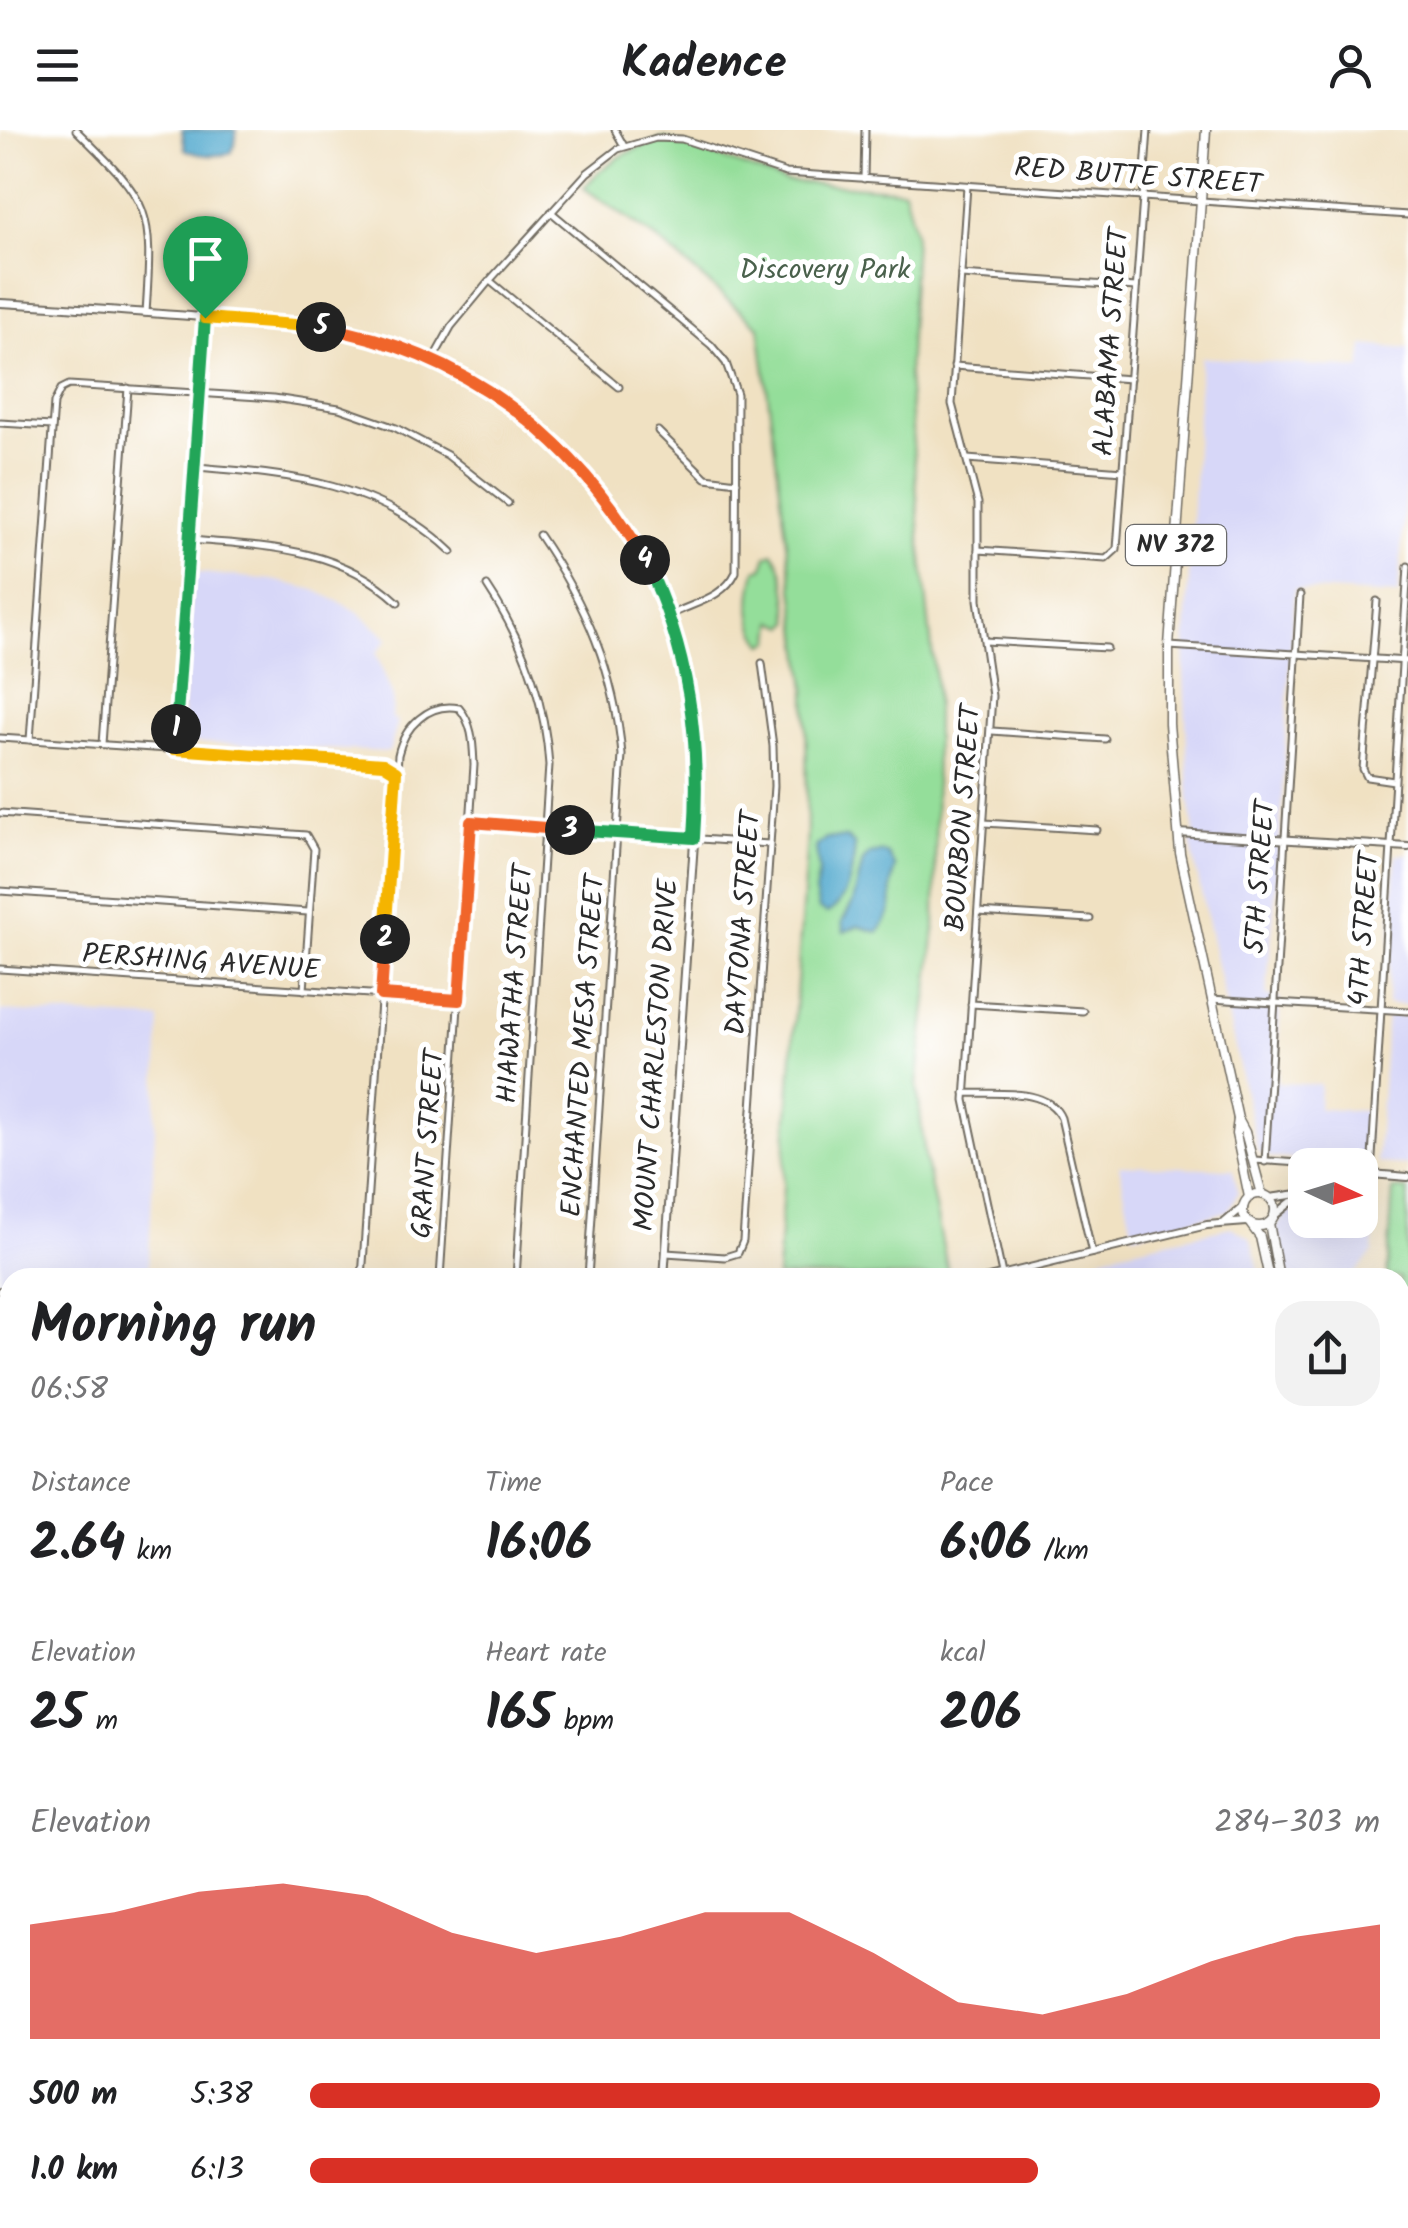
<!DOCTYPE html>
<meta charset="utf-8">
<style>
body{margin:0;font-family:Kalam,sans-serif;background:#f2f2f2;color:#202124;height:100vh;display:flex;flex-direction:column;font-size:38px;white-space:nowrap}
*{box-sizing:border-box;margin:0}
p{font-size:32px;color:#757577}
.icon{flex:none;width:55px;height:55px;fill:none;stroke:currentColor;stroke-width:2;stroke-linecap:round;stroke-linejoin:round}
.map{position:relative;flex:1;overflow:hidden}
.drawer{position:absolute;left:0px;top:1138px;width:1410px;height:962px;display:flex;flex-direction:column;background:#fff;border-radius:30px 30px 0 0;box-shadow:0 10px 40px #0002}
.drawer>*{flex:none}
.needle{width:65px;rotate:94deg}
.controls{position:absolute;left:1288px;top:1018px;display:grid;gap:20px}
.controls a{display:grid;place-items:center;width:90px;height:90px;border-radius:20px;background:#fff;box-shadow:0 10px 40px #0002;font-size:50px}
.pin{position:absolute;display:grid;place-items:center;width:85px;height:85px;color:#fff;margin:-102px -42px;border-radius:50% 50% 50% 0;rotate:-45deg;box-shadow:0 0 10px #0007}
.pin .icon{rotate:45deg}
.km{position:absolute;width:50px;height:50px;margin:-25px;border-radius:50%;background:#222;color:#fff;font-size:28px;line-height:50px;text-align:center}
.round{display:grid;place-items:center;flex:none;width:105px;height:105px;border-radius:30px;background:#f2f2f2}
.head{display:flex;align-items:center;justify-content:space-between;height:170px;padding:0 30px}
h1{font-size:55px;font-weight:700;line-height:75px}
.stats{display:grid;grid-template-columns:repeat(3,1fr);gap:15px;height:170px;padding:10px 30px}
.stats div{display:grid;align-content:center}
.stats b{font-size:50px;font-weight:700}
.stats small{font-size:28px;font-weight:400}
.stats p{font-size:28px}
.chart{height:280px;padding:20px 30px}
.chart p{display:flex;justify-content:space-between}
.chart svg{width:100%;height:180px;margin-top:10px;fill:#d93025;opacity:.7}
ul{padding:0 30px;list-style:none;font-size:32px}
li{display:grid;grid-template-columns:160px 120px 1fr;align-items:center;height:75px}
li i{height:25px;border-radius:12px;background:#d93025}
header{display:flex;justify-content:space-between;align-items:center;height:130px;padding:0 30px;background:#fff;font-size:45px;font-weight:700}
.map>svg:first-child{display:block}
.built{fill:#d7d7f8}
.green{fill:#94de9a;stroke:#608462;stroke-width:2.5}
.water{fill:#51a9ce;stroke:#3e6a7c;stroke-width:2.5}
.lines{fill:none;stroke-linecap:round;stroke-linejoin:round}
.street-casing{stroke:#706b60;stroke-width:9}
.secondary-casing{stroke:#706b60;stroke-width:10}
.primary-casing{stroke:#706b60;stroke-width:11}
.highway-casing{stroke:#706b60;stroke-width:14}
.street{stroke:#fff;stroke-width:5}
.secondary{stroke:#fff;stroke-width:6}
.primary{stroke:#fff;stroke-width:8}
.highway{stroke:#fff;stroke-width:10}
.split-1-casing{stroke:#fff;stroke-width:20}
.split-2-casing{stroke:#fff;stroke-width:20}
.split-3-casing{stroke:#fff;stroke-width:20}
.split-4-casing{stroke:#fff;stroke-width:20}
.split-5-casing{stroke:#fff;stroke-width:20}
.split-6-casing{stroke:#fff;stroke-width:20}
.split-1{stroke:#22a559;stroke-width:12}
.split-2{stroke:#f5b400;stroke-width:12}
.split-3{stroke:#f0652b;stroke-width:12}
.split-4{stroke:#22a559;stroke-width:12}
.split-5{stroke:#f0652b;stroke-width:12}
.split-6{stroke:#f5b400;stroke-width:12}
.labels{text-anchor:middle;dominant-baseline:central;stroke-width:10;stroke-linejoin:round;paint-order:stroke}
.shield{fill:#fff;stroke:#6b6b6b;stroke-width:2.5}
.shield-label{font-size:25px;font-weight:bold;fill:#2b2b2b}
.street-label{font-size:28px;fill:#2b2b2b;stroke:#fff}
.park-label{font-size:28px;fill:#4a614c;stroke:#fff}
</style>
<header><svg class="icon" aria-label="menu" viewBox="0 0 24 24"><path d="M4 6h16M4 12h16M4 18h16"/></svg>Kadence<svg class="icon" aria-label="person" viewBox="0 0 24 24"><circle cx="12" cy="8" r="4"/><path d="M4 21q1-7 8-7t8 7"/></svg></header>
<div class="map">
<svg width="1408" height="2098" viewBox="0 0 1408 2098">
<rect width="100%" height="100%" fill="#fff"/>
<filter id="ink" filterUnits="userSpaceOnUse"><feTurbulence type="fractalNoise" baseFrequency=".01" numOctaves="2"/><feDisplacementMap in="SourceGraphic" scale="20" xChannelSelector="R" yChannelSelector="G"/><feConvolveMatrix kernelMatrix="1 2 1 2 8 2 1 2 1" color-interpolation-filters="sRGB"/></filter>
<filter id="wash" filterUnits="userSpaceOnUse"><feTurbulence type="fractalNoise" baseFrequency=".0048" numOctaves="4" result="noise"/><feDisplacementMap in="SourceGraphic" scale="40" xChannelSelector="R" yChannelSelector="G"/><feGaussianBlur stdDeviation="2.25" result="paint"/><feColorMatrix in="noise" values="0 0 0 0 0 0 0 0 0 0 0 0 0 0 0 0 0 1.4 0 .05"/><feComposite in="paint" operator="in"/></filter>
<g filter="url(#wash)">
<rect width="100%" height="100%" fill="#f0e1c2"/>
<g class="built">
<polygon points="1364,215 1408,219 1408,321 1398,465 1294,459 1278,735 1266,866 1280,868 1277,953 1320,955 1319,979 1368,981 1367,1032 1273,1028 1258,1022 1190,711 1195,707 1189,670 1184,541 1201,227 1361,239"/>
<polygon points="192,442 273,450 315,460 357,481 388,509 376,523 393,567 392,588 398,592 389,622 184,612 181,603"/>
<polygon points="1396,724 1408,724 1408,875 1387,874"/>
<polygon points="0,881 160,889 148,1147 10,1148 10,1153 0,1152"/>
<polygon points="1387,885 1408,887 1408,1035 1377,1033"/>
<polygon points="1119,1035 1233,1039 1238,1063 1228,1081 1133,1105"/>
<polygon points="1361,1056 1374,1107 1373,1122 1352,1147 1286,1147 1276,1098 1285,1084 1305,1073 1305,1090 1360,1090"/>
<polygon points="1231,1097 1250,1108 1261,1147 1107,1147 1101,1126"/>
<polygon points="0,1168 10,1169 10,1307 0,1306"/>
<polygon points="1400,1385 1408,1398 1408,1518 1400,1506"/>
<polygon points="1408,1636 1408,1799 1400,1807 1400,1644"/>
<polygon points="657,2090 828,2090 817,2098 651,2098"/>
<polygon points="892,2090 1050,2090 1049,2098 896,2098"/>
<rect x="1061" y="2090" width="240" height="8"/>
</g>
<g class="green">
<path d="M665,8L785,51L904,60L915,104L908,245L920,408L936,557L935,799L917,955L925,1028L949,1147H777L807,705L806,558L759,197L660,111L584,58C606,30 633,19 665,8Z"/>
<path d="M773,423C788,441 786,471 791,492L786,496L774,491L772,511L764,514C746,492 750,466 756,440L763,438L767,426Z"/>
<polygon points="1393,1059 1408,1060 1408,1287 1400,1286 1400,1148 1387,1147"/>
</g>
<g class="water">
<path d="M182,0H236L235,15L231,23C217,27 197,26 185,19Z"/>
<path d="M826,708H847L855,715C853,738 849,772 827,783L819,779L815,762L819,742L816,717Z"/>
<path d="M880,722L888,724L895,737C885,766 902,771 878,802L858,796L844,802L842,792L853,772L863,731L870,724Z"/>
</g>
</g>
<g filter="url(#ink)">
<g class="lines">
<defs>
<g id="street">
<path d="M76,0C152,74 153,78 146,183"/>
<polyline points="615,0 624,16"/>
<polyline points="864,49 865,0"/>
<polyline points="967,56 952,274 978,373 978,470 992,566 965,970 1002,1144"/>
<path d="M551,82L711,215L726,233L737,264L736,442C724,468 693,473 670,485"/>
<polyline points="961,145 1136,157"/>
<polyline points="490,151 619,257"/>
<polyline points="432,231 451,197 490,150 587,43 618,19 656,8 682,9 786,43 1408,85"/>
<polyline points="954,236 1130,249"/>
<polyline points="0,293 52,296"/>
<polyline points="658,301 706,348 737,352"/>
<polyline points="967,329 1123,341"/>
<path d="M195,337C290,344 380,353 452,422"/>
<path d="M539,405C586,474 615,542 622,625L588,1148"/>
<path d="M190,410C266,416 339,417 398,472"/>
<polyline points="978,420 1106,429 1117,419 1148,0"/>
<path d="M487,456C523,510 545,571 549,635L516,1148"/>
<polyline points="1377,471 1363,639 1367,647 1394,651"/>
<polyline points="985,511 1107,518"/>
<polyline points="1169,516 1408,531"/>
<polyline points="992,601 1105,609"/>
<polyline points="0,608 383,633 397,642"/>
<polyline points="30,610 54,273 61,259 69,255 274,268 339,278 396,298 447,325 508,373"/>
<polyline points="102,614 128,258"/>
<polyline points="174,619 205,188"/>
<polyline points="0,683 306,705 314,719 304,860"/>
<polyline points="471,692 769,714"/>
<polyline points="984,693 1097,700"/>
<polyline points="0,761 308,782"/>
<polyline points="978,782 1090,789"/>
<polyline points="0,839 459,870"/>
<polyline points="1211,869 1408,881"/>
<polyline points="971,874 1083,881"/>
<path d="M965,963C994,965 1048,956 1061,988L1092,1123"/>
<polyline points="1254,1030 1328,1035"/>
<polyline points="1265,1032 1300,465"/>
<polyline points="1360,1040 1371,1044 1408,436"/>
<polyline points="666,1123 725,1127 738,1123 743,1111 774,656 773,616 762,533"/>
<path d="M362,1148L398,625C404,597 428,572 459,578C473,594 473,614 474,635L440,1148"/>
<polyline points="1400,1416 1408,1412"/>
<polyline points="1400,1816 1408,1807"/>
<polyline points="1400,2076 1408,2077"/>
<polyline points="0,2078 10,2079"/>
<polyline points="882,2090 886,2098"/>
<polyline points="204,2094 260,2098"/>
<polyline points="113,2098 113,2090"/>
<polyline points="510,2098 511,2090"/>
<polyline points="1054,2098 1054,2090"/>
</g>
<g id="secondary">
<path d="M0,173C63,176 127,182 190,186C256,191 322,193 385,213C590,279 709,472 696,683L664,1148"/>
<polyline points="1178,703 1408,717"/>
<polyline points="1360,1048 1371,1044 1408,1047"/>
<polyline points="1270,1068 1305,1063"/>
<polyline points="1274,1086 1290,1073 1305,1067"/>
<polyline points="1225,1092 1243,1077"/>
<polyline points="988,1148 1207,1095 1247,1092"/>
<polyline points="0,1161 10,1161"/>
<polyline points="0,1690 10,1690"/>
<polyline points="297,2098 298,2090"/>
</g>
<g id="primary">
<polyline points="1206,0 1169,516 1169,594 1180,723 1238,989 1245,1002 1262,1064"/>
<polyline points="1238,989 1236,1004 1249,1067"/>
<circle cx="1259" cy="1080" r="16"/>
<polyline points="1269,1093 1279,1148"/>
<polyline points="1251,1095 1260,1107 1269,1148"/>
</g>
<g id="highway">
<polyline points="1400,1535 1408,1548"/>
<polyline points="1400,1620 1408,1611"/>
<polyline points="1400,1635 1408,1627"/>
<polyline points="837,2098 849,2090"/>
</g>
</defs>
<use href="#street" class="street-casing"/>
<use href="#secondary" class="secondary-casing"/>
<use href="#primary" class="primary-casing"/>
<use href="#highway" class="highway-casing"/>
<use href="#street" class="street"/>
<use href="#secondary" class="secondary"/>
<use href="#primary" class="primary"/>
<use href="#highway" class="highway"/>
</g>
</g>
<g class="lines" filter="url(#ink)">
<defs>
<polyline id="split-1" points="176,599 205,188"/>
<polyline id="split-2" points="176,599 174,619 383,634 396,642 385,809"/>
<polyline id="split-3" points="385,809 381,865 459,870 471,692 570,700"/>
<path id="split-4" d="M570,700L694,708C701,609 689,520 645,430"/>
<path id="split-5" d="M321,197C463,221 574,306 645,430"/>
<polyline id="split-6" points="205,188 321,197"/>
</defs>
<use href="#split-1" class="split-1-casing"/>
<use href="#split-2" class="split-2-casing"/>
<use href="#split-3" class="split-3-casing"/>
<use href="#split-4" class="split-4-casing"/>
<use href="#split-5" class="split-5-casing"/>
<use href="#split-6" class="split-6-casing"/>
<use href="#split-1" class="split-1"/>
<use href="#split-2" class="split-2"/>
<use href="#split-3" class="split-3"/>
<use href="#split-4" class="split-4"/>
<use href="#split-5" class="split-5"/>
<use href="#split-6" class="split-6"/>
</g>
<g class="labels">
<rect class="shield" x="1126" y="395" width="100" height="40" rx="8"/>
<g class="shield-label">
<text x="1176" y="415">NV 372</text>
</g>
<g class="street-label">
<text transform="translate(1138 47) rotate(4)">RED BUTTE STREET</text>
<text transform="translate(1112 212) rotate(-86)">ALABAMA STREET</text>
<text transform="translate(964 688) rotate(-86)">BOURBON STREET</text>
<text transform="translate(1261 747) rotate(-86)">5TH STREET</text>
<text transform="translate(744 793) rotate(-86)">DAYTONA STREET</text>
<text transform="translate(1365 799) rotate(-86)">4TH STREET</text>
<text transform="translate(201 833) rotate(4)">PERSHING AVENUE</text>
<text transform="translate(516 854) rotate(-86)">HIAWATHA STREET</text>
<text transform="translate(584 916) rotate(-86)">ENCHANTED MESA STREET</text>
<text transform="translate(657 925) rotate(-86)">MOUNT CHARLESTON DRIVE</text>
<text transform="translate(429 1014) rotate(-86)">GRANT STREET</text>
</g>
<g class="park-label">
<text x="825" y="140">Discovery Park</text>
</g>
</g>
</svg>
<div class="controls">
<a><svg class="needle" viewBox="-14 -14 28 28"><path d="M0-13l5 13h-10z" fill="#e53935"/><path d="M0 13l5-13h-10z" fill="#757577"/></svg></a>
</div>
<div class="pin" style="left:205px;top:188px;background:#1e9e55"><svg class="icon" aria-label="arrive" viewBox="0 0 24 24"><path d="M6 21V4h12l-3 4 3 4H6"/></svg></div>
<b class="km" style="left:176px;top:599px">1</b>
<b class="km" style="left:385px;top:809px">2</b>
<b class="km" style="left:570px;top:700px">3</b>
<b class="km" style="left:645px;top:430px">4</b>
<b class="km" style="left:321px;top:197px">5</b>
<section class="drawer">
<div class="head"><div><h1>Morning run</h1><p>06:58</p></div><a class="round"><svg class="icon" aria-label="share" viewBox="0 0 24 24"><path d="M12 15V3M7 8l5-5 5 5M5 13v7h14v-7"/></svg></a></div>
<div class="stats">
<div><p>Distance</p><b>2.64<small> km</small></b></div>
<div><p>Time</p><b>16:06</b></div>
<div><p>Pace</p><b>6:06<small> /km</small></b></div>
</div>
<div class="stats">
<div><p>Elevation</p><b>25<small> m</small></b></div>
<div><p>Heart rate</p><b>165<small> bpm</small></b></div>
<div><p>kcal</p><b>206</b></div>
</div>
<div class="chart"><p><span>Elevation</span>284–303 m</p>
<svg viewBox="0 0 160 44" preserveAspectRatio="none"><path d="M0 44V16L10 13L20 8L30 6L40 9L50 18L60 23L70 19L80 13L90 13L100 23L110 35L120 38L130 33L140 25L150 19L160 16V44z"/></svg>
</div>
<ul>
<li><b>500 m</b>5:38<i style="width:100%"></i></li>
<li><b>1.0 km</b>6:13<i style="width:68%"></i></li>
</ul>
</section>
</div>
